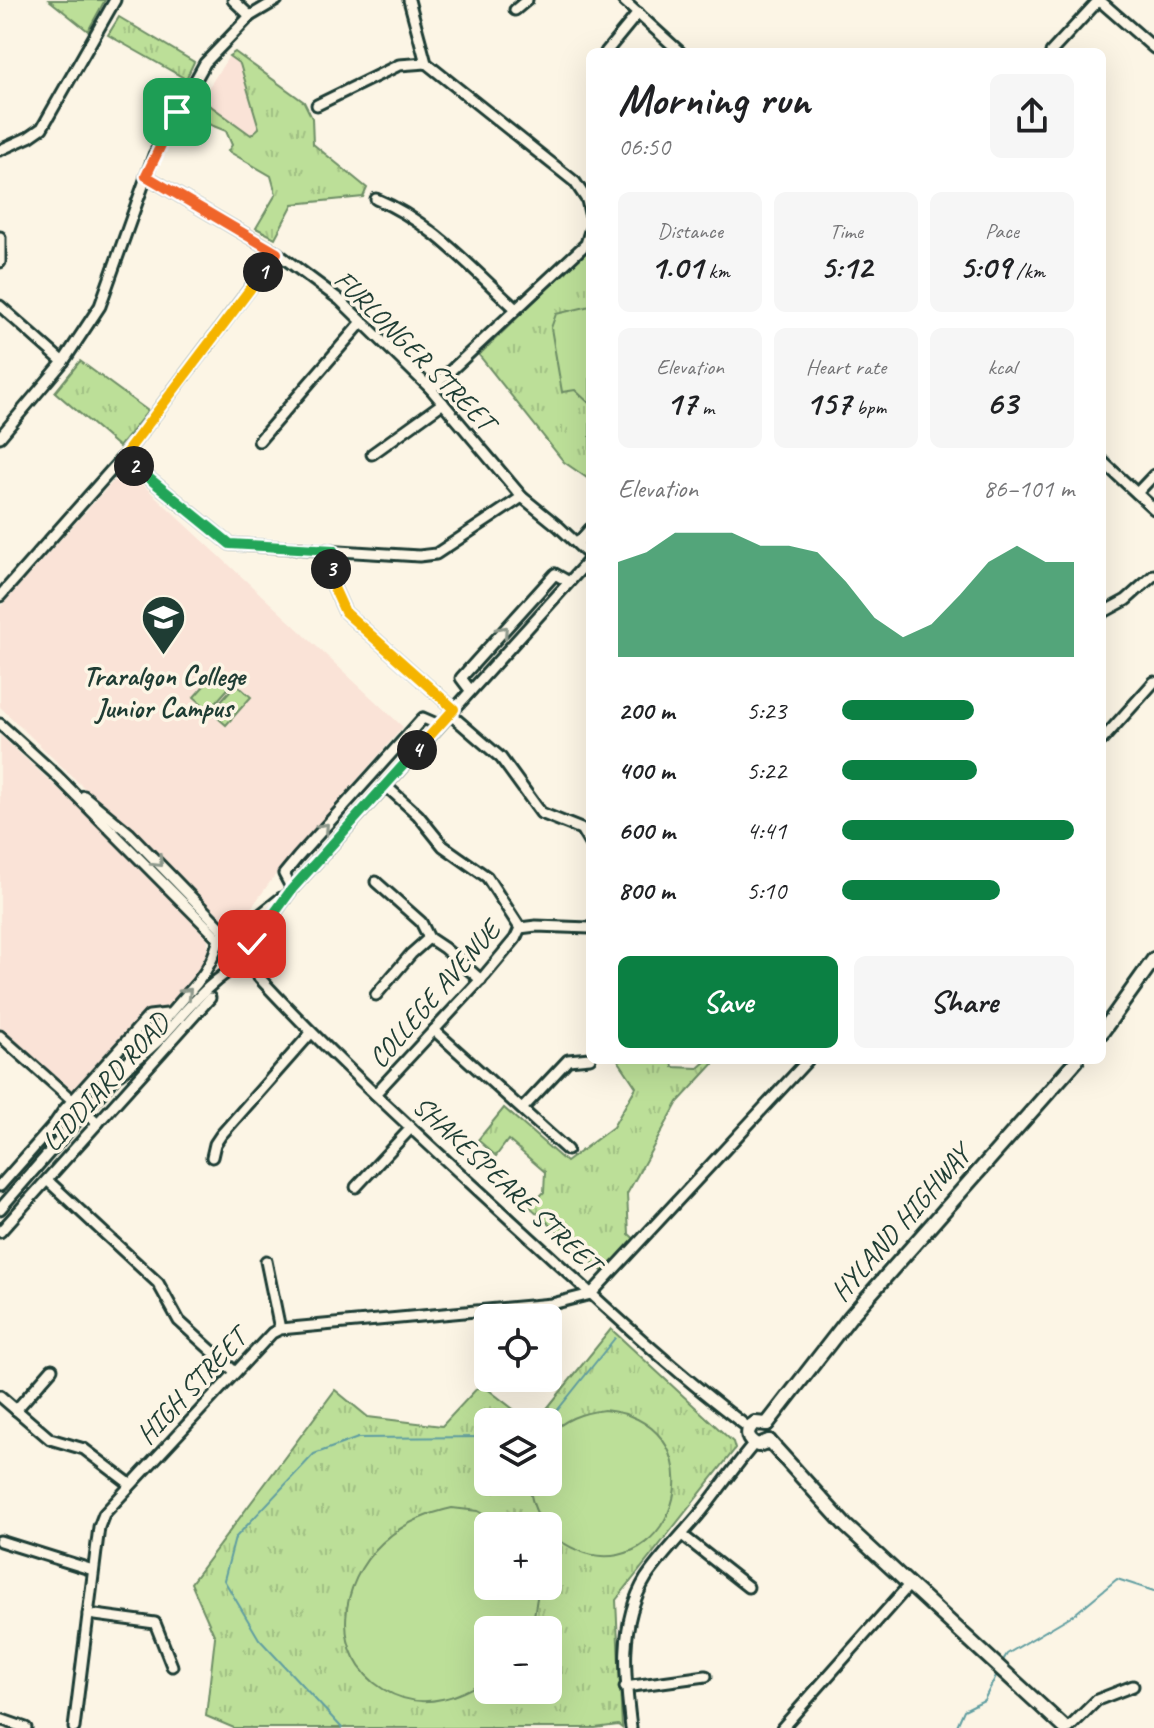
<!DOCTYPE html>
<meta charset="utf-8">
<style>
body{margin:0;font-family:Caveat,sans-serif;background:#f6f6f6;color:#202124;height:100vh;display:flex;flex-direction:column;font-size:30px;white-space:nowrap}
*{box-sizing:border-box;margin:0}
p{font-size:26px;color:#757577}
.icon{flex:none;width:44px;height:44px;fill:none;stroke:currentColor;stroke-width:2;stroke-linecap:round;stroke-linejoin:round}
.map{position:relative;flex:1;overflow:hidden}
.panel{position:absolute;left:586px;top:48px;width:520px;height:1016px;display:flex;flex-direction:column;background:#fff;border-radius:12px;box-shadow:0 8px 32px #0002}
.panel>*{flex:none}
.buttons{position:absolute;left:474px;top:1304px;display:grid;gap:16px}
.buttons a{display:grid;place-items:center;width:88px;height:88px;border-radius:12px;background:#fff;box-shadow:0 8px 32px #0002;font-size:40px}
.pin{position:absolute;display:grid;place-items:center;width:68px;height:68px;color:#fff;margin:-34px;border-radius:16px;box-shadow:0 4px 12px #0006}
.km{position:absolute;width:40px;height:40px;margin:-20px;border-radius:50%;background:#222;color:#fff;font-size:22px;line-height:40px;text-align:center}
.round{display:grid;place-items:center;flex:none;width:84px;height:84px;border-radius:12px;background:#f6f6f6}
.summary{display:flex;align-items:center;justify-content:space-between;height:136px;padding:0 32px}
h1{font-size:44px;font-weight:600;line-height:60px}
.stats{display:grid;grid-template-columns:repeat(3,1fr);gap:12px;height:136px;padding:8px 32px}
.stats div{display:grid;align-content:center;border-radius:12px;background:#f6f6f6;text-align:center}
.stats b{font-size:34px;font-weight:600}
.stats small{font-size:22px;font-weight:400}
.stats p{font-size:22px}
.chart{height:224px;padding:16px 32px}
.chart p{display:flex;justify-content:space-between}
.chart svg{width:100%;height:144px;margin-top:8px;fill:#0b8043;opacity:.7}
.button{display:flex;gap:16px;margin-top:auto;padding:16px 32px}
.button a{flex:1;height:92px;border-radius:12px;background:#0b8043;color:#fff;font-size:32px;font-weight:600;line-height:92px;text-align:center}
.button a+a{background:#f6f6f6;color:#202124}
ul{padding:0 32px;list-style:none;font-size:26px}
li{display:grid;grid-template-columns:128px 96px 1fr;align-items:center;height:60px}
li i{height:20px;border-radius:10px;background:#0b8043}
.map>svg:first-child{display:block}
.built{fill:#fae3d7}
.park{fill:url(#park-tufts);stroke:#6e8e66;stroke-width:2;fill-rule:evenodd}
.pitch{fill:#bcdf98;stroke:#6e8e66;stroke-width:2}
.lines{fill:none;stroke-linecap:round;stroke-linejoin:round}
.stream{stroke:#619ea1;stroke-width:2}
.minor-casing{stroke:#1f3d34;stroke-width:15}
.major-casing{stroke:#1f3d34;stroke-width:18}
.minor{stroke:#fcf5e5;stroke-width:9}
.major{stroke:#fcf5e5;stroke-width:12}
.oneway{stroke:#8e998c}
.split-1-casing{stroke:#fff;stroke-width:16}
.split-2-casing{stroke:#fff;stroke-width:16}
.split-3-casing{stroke:#fff;stroke-width:16}
.split-4-casing{stroke:#fff;stroke-width:16}
.split-5-casing{stroke:#fff;stroke-width:16}
.split-1{stroke:#f0652b;stroke-width:10}
.split-2{stroke:#f5b400;stroke-width:10}
.split-3{stroke:#22a559;stroke-width:10}
.split-4{stroke:#f5b400;stroke-width:10}
.split-5{stroke:#22a559;stroke-width:10}
.labels{text-anchor:middle;dominant-baseline:central;stroke-width:7;stroke-linejoin:round;paint-order:stroke}
.street-label{font-size:28px;fill:#1f3d34;stroke:#fcf5e5}
.poi-label{font-size:28px;font-weight:bold;fill:#1f3d34;stroke:#fcf5e5}
</style>
<div class="map">
<svg width="1154" height="1728" viewBox="0 0 1154 1728">
<defs>
<pattern id="park-tufts" width="24" height="20" patternUnits="userSpaceOnUse" patternTransform="scale(2)"><rect width="24" height="20" fill="#bcdf98"/><path d="M3 7l-1-3M5 7V3M7 7l1-3M15 17l-1-3M17 17v-4M19 17l1-3" fill="none" stroke="#a1c084"/></pattern>
</defs>
<rect width="100%" height="100%" fill="#fcf5e5"/>
<filter id="ink" filterUnits="userSpaceOnUse"><feTurbulence type="fractalNoise" baseFrequency=".0125" numOctaves="2"/><feDisplacementMap in="SourceGraphic" scale="16" xChannelSelector="R" yChannelSelector="G"/><feConvolveMatrix kernelMatrix="1 2 1 2 8 2 1 2 1" color-interpolation-filters="sRGB"/></filter>
<g filter="url(#ink)">
<g class="built">
<polygon points="229,56 240,64 259,128 252,135 201,99"/>
<polygon points="125,468 403,727 281,867 241,922 221,920 0,707 0,607"/>
<polygon points="0,735 114,840 208,939 207,964 165,1010 146,1011 72,1093 0,1028"/>
</g>
<g class="park">
<polygon points="49,0 105,0 88,31"/>
<polygon points="119,17 194,62 186,79 108,35"/>
<polygon points="235,52 304,102 312,118 313,144 367,188 363,197 293,204 275,238 256,228 276,194 271,176 228,151 232,145 226,131 206,123 191,112 201,99 251,135 259,128 240,64 229,56"/>
<polygon points="590,247 590,480 564,462 479,355"/>
<polygon points="80,361 148,411 119,447 55,392"/>
<polygon points="618,1060 672,1060 673,1067 698,1068 707,1060 717,1060 678,1102 627,1194 629,1234 639,1243 608,1276 530,1207 544,1192 545,1172 508,1140 496,1156 478,1140 504,1108 566,1162 613,1127 636,1087"/>
<path d="M611,1329L733,1442L735,1449L616,1600L622,1728L618,1725L595,1728H234L206,1716L215,1637L191,1583L335,1390L368,1417L442,1426L481,1384L530,1422H488V1482H548V1422H536ZM488,1526H548V1586H488ZM488,1630H548V1690H488Z"/>
</g>
<g class="pitch">
<polygon points="590,306 590,404 575,390 562,392 551,328 556,314"/>
<polygon points="219,669 234,682 209,710 194,697"/>
<polygon points="236,684 251,697 226,725 211,712"/>
<path d="M604,1410C611,1411 621,1412 628,1415C729,1453 652,1617 548,1532V1526H544C536,1513 529,1498 530,1482H548V1436C564,1419 581,1413 604,1410Z"/>
<path d="M452,1508L478,1511L506,1526H488V1586H539L534,1616L528,1630H488L487,1680C472,1688 458,1696 442,1699C421,1704 401,1700 383,1689C329,1655 339,1583 382,1543C402,1524 425,1514 452,1508Z"/>
</g>
<g class="lines">
<g class="stream">
<polyline points="548,1422 615,1338"/>
<polyline points="1002,1662 1007,1654 1076,1613 1117,1579 1154,1591"/>
<polyline points="342,1728 259,1639 224,1580 235,1538 314,1454 358,1438 488,1437"/>
<polyline points="956,1728 964,1710 984,1700 998,1672"/>
</g>
<defs>
<g id="minor">
<polyline points="233,0 250,16"/>
<polyline points="409,0 426,63 575,182 587,200 590,213"/>
<polyline points="623,0 680,52"/>
<polyline points="1099,0 1154,48"/>
<polyline points="515,10 527,0"/>
<polyline points="606,52 638,13"/>
<polyline points="1051,52 1099,0"/>
<polyline points="317,105 399,65 426,63"/>
<polyline points="0,150 29,137 42,128 115,0"/>
<polyline points="146,176 277,253 340,300 431,389 522,497 559,527 590,556"/>
<path d="M376,199C431,221 473,270 516,309"/>
<polyline points="0,237 0,262"/>
<polyline points="0,306 63,362"/>
<polyline points="431,389 586,244 590,231"/>
<polyline points="0,437 63,362 100,306 154,155 205,63 250,16 277,0"/>
<polyline points="259,441 362,322"/>
<polyline points="372,454 443,403"/>
<polyline points="123,457 230,544 419,556 436,554 522,497"/>
<polyline points="1102,461 1154,509"/>
<polyline points="1137,493 1154,475"/>
<polyline points="578,543 590,529"/>
<polyline points="333,550 330,579 345,612 454,709"/>
<polyline points="0,596 123,457 277,253"/>
<polyline points="1102,613 1126,600 1154,575"/>
<polyline points="470,690 461,678 555,574 569,582"/>
<polyline points="450,714 501,758 541,813 581,829 590,844"/>
<polyline points="0,724 56,775 219,939"/>
<polyline points="1102,740 1154,682"/>
<polyline points="84,796 129,833 225,932"/>
<polyline points="376,882 421,922 429,938 444,948 481,980"/>
<polyline points="292,889 284,874 298,857 423,718 439,725"/>
<polyline points="520,928 536,926 590,928"/>
<polyline points="240,931 281,898"/>
<polyline points="252,944 292,889 590,559"/>
<path d="M245,962C329,1055 423,1139 515,1224C592,1294 666,1366 749,1428"/>
<polyline points="376,995 411,954 429,938"/>
<polyline points="434,1030 567,1150"/>
<polyline points="0,1036 98,1123"/>
<polyline points="375,1094 485,975 515,939 520,928 487,877 443,846 418,815 385,785"/>
<polyline points="522,1109 568,1060 590,1058"/>
<polyline points="212,1157 215,1144 221,1135 311,1033"/>
<polyline points="47,1180 158,1283 179,1321 234,1371"/>
<polyline points="0,1186 53,1126 64,1110 149,1016 167,1014"/>
<polyline points="356,1187 411,1128"/>
<path d="M0,1209L197,983C209,968 214,956 219,939C232,925 249,930 252,950L245,962C211,978 187,1010 162,1037C149,1050 134,1062 119,1074"/>
<polyline points="0,1232 210,998"/>
<polyline points="266,1261 280,1329"/>
<polyline points="0,1396 50,1439 84,1449 130,1484"/>
<polyline points="16,1410 52,1369"/>
<polyline points="682,1535 748,1587"/>
<polyline points="0,1541 93,1570"/>
<polyline points="88,1614 155,1623 172,1666"/>
<polyline points="625,1687 706,1676"/>
<polyline points="0,1719 26,1728"/>
<polyline points="74,1728 99,1527 104,1514 272,1333 280,1329 552,1304 591,1294 808,1060"/>
<path d="M631,1728C625,1679 618,1623 646,1578C661,1556 680,1537 697,1517C717,1493 734,1467 754,1444"/>
<polyline points="782,1728 909,1585"/>
<polyline points="1069,1728 1097,1700 1133,1686"/>
</g>
<g id="major">
<polyline points="1102,1032 1154,959"/>
<polyline points="767,1424 850,1317 1077,1060"/>
<path d="M767,1424L755,1423C745,1429 746,1441 758,1445L769,1441"/>
<polyline points="769,1441 846,1526 1065,1728"/>
</g>
</defs>
<use href="#minor" class="minor-casing"/>
<use href="#major" class="major-casing"/>
<use href="#minor" class="minor"/>
<use href="#major" class="major"/>
</g>
<defs><path id="oneway-chevron" d="M-2-3.5L2.5 0L-2 3.5" fill="none" stroke-width="1.6" stroke-linecap="round" stroke-linejoin="round" transform="scale(2)"/></defs>
<g class="oneway">
<use href="#oneway-chevron" transform="translate(503 631) rotate(-48)"/>
<use href="#oneway-chevron" transform="translate(324 828) rotate(-48)"/>
<use href="#oneway-chevron" transform="translate(158 862) rotate(44)"/>
<use href="#oneway-chevron" transform="translate(187 993) rotate(-46)"/>
</g>
</g>
<g class="lines" filter="url(#ink)">
<defs>
<polyline id="split-1" points="177,112 146,176 277,253 263,272"/>
<polyline id="split-2" points="134,466 123,457 263,272"/>
<polyline id="split-3" points="134,466 230,544 333,550 331,569"/>
<polyline id="split-4" points="331,569 330,579 345,612 454,709 417,750"/>
<polyline id="split-5" points="252,944 292,889 417,750"/>
</defs>
<use href="#split-1" class="split-1-casing"/>
<use href="#split-2" class="split-2-casing"/>
<use href="#split-3" class="split-3-casing"/>
<use href="#split-4" class="split-4-casing"/>
<use href="#split-5" class="split-5-casing"/>
<use href="#split-1" class="split-1"/>
<use href="#split-2" class="split-2"/>
<use href="#split-3" class="split-3"/>
<use href="#split-4" class="split-4"/>
<use href="#split-5" class="split-5"/>
</g>
<defs>
<symbol id="school-pin" viewBox="-11 -11 22 30"><path d="M0 17L-7.5 6A9.5 9.5 0 1 1 7.5 6Z" fill="#1f3d34" stroke="#fcf5e5"/><path d="M0-5L7-2L0 1L-7-2ZM-4 1L0 2.5L4 1V4Q0 6-4 4Z" fill="#fff"/></symbol>
</defs>
<g fill-rule="evenodd">
<use href="#school-pin" x="138" y="592" width="51" height="69"/>
</g>
<g class="labels">
<g class="street-label">
<text transform="translate(415 350) rotate(45)">FURLONGER STREET</text>
<text transform="translate(434 994) rotate(-49)">COLLEGE AVENUE</text>
<text transform="translate(105 1082) rotate(-48)">LIDDIARD ROAD</text>
<text transform="translate(507 1184) rotate(43)">SHAKESPEARE STREET</text>
<text transform="translate(900 1223) rotate(-49)">HYLAND HIGHWAY</text>
<text transform="translate(191 1386) rotate(-47)">HIGH STREET</text>
</g>
<g class="poi-label">
<text x="164" y="675">Traralgon College<tspan x="164" dy="32">Junior Campus</tspan></text>
</g>
</g>
</svg>
<div class="buttons">
<a><svg class="icon" aria-label="locate" viewBox="0 0 24 24"><circle cx="12" cy="12" r="6"/><path d="M12 2v4M12 18v4M2 12h4M18 12h4"/></svg></a>
<a><svg class="icon" aria-label="layers" viewBox="0 0 24 24"><path d="M12 4l9 5-9 5-9-5zM3 14l9 5 9-5"/></svg></a>
<a>+</a>
<a>−</a>
</div>
<div class="pin" style="left:177px;top:112px;background:#1e9e55"><svg class="icon" aria-label="arrive" viewBox="0 0 24 24"><path d="M6 21V4h12l-3 4 3 4H6"/></svg></div>
<div class="pin" style="left:252px;top:944px;background:#d93025"><svg class="icon" aria-label="check" viewBox="0 0 24 24"><path d="M5 12l5 5 9-10"/></svg></div>
<b class="km" style="left:263px;top:272px">1</b>
<b class="km" style="left:134px;top:466px">2</b>
<b class="km" style="left:331px;top:569px">3</b>
<b class="km" style="left:417px;top:750px">4</b>
<section class="panel">
<div class="summary"><div><h1>Morning run</h1><p>06:50</p></div><a class="round"><svg class="icon" aria-label="share" viewBox="0 0 24 24"><path d="M12 15V3M7 8l5-5 5 5M5 13v7h14v-7"/></svg></a></div>
<div class="stats">
<div><p>Distance</p><b>1.01<small> km</small></b></div>
<div><p>Time</p><b>5:12</b></div>
<div><p>Pace</p><b>5:09<small> /km</small></b></div>
</div>
<div class="stats">
<div><p>Elevation</p><b>17<small> m</small></b></div>
<div><p>Heart rate</p><b>157<small> bpm</small></b></div>
<div><p>kcal</p><b>63</b></div>
</div>
<div class="chart"><p><span>Elevation</span>86–101 m</p>
<svg viewBox="0 0 160 44" preserveAspectRatio="none"><path d="M0 44V15L10 12L20 6L30 6L40 6L50 10L60 10L70 12L80 21L90 32L100 38L110 34L120 25L130 15L140 10L150 15L160 15V44z"/></svg>
</div>
<ul>
<li><b>200 m</b>5:23<i style="width:57%"></i></li>
<li><b>400 m</b>5:22<i style="width:58%"></i></li>
<li><b>600 m</b>4:41<i style="width:100%"></i></li>
<li><b>800 m</b>5:10<i style="width:68%"></i></li>
</ul>
<div class="button"><a>Save</a><a>Share</a></div>
</section>
</div>
